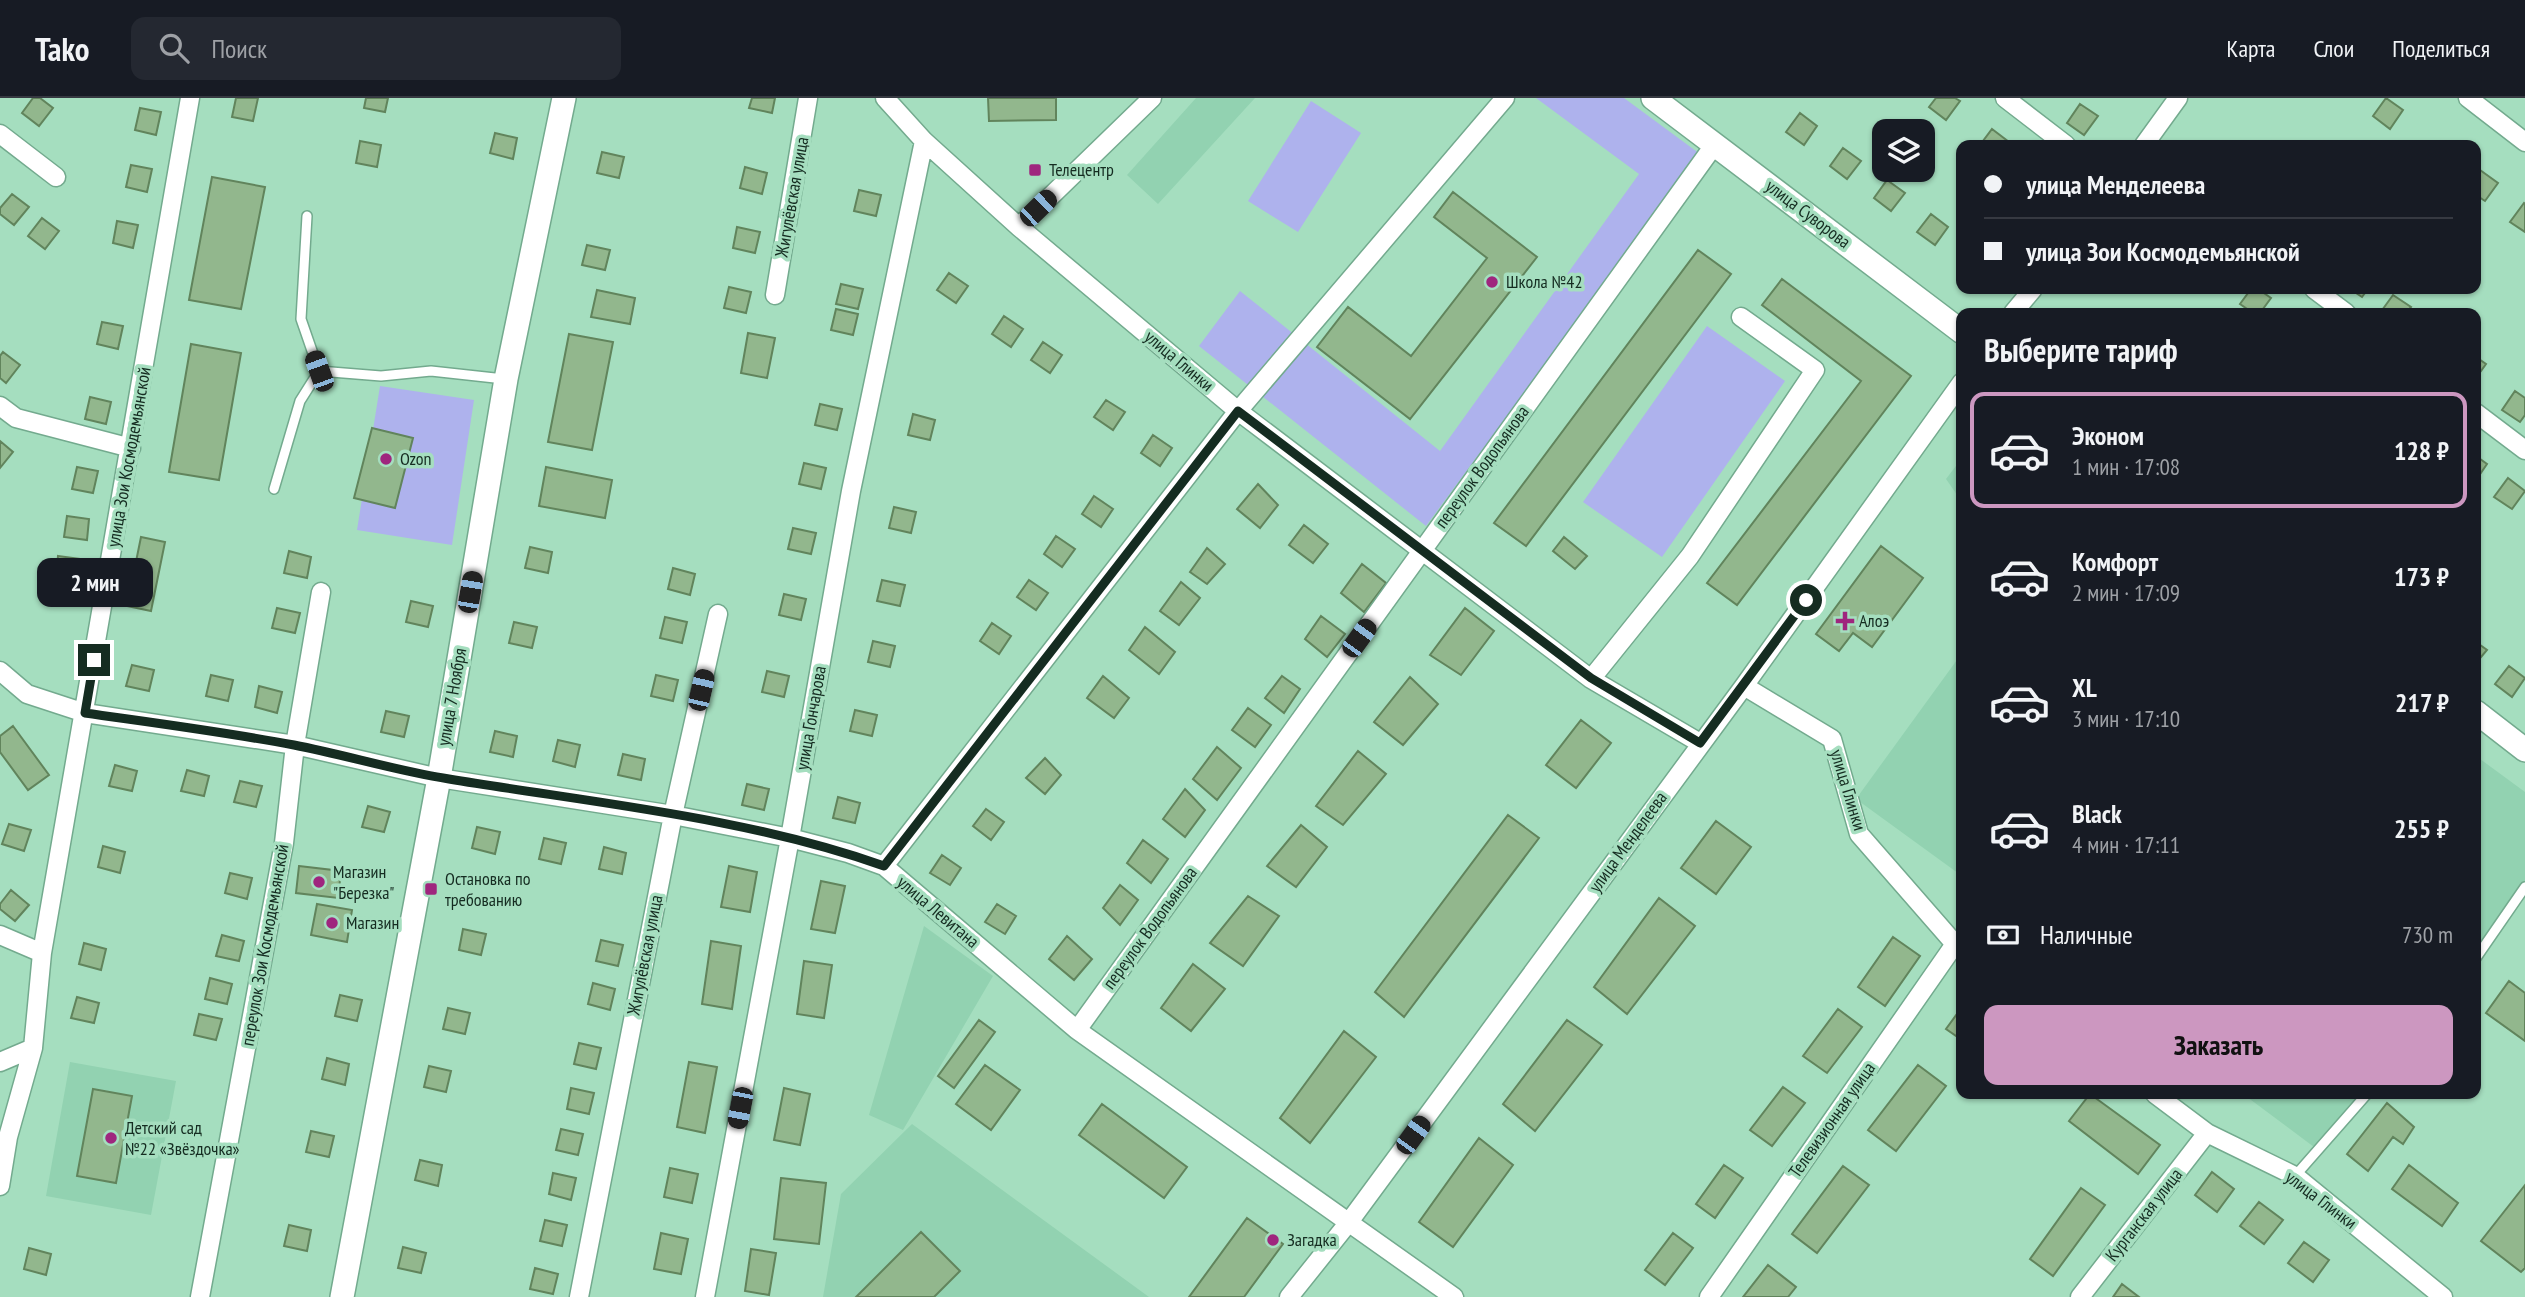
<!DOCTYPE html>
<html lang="ru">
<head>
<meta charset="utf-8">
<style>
	:root { --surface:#171b24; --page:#242831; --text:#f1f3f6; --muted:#9ea1a6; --line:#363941; --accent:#cc97c0 }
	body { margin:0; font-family:"PT Sans Narrow",sans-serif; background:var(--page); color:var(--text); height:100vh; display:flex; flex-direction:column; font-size:26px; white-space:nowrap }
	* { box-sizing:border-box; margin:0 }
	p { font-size:23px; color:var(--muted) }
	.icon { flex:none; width:38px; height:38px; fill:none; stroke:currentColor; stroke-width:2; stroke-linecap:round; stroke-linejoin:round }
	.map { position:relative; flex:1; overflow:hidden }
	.sheet { position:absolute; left:1956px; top:210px; width:525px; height:791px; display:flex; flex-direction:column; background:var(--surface); border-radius:14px; box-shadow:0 2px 5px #0004 }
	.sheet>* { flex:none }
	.guide { position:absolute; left:1956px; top:42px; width:525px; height:154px; border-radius:14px; box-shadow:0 2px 5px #0004; display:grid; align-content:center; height:154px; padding:0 28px; background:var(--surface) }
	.buttons { position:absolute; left:1872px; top:21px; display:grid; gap:14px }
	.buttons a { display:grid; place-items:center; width:63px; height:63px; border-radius:14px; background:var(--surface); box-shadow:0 2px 5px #0004; font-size:35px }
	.end { position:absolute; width:32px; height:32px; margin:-16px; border:9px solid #152c21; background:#fff; box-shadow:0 0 0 4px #fff }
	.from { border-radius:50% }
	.bubble { position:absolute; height:49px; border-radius:14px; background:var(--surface); box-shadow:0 2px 5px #0004; font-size:23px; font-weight:700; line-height:49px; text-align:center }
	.car { position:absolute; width:21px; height:42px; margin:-21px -10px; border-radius:9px; box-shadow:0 0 5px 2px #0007; background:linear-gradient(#222 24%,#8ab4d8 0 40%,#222 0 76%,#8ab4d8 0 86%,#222 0) }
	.guide b { display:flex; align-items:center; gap:24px; height:66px; font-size:26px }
	.guide b+b { border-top:2px solid var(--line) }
	.guide i { width:18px; height:18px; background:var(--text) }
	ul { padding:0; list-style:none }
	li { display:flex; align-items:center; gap:21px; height:116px; margin:0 14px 10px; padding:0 14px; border:4px solid transparent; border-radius:14px }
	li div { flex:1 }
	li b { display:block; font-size:26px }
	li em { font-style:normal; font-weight:700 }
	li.selected { border-color:var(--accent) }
	li>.icon { width:63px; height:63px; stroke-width:1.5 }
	h2 { padding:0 28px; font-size:32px; line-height:84px }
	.pay { display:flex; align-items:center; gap:18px; height:77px; padding:0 28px; font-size:26px }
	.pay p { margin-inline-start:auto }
	.button { display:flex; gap:14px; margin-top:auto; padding:14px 28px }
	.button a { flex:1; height:80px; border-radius:14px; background:var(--accent); color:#111; font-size:28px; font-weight:700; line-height:80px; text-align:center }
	header { display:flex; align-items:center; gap:42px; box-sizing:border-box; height:98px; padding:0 35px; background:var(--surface); border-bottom:2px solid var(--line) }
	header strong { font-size:33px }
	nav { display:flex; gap:38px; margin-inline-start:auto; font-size:24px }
	.search { width:490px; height:63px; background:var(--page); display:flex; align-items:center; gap:18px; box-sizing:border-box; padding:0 24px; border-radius:14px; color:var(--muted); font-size:26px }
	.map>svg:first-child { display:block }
</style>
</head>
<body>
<header>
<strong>Tako</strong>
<div class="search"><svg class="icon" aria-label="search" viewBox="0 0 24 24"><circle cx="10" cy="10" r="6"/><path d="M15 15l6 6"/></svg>Поиск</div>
<nav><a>Карта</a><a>Слои</a><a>Поделиться</a></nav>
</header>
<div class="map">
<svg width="2525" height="1199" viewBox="0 0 2525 1199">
	<rect width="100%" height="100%" fill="#a5debf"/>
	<path fill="#92d2b1" d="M1196,0H1255L1158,106L1127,77Z
		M1962,360V404L1946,381Z
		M1962,555V778L1856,701Z
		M2476,658L2525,694V786L2476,851Z
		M924,828L993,878L903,1032L869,1017Z
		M70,964L176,983L151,1117L46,1098Z
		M2243,996H2367L2322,1055Z
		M912,1026L1149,1199H823L841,1096Z"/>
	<path fill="#aeb2ed" d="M1536,0H1624L1700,56L1426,428L1199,248L1240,193L1440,353L1639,76Z
		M1311,3L1361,35L1298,134L1248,103Z
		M1707,228L1785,283L1662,459L1583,404Z
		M380,288L474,302L452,447L357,432Z"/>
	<path fill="#92b78d" stroke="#61845c" stroke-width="2" d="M33,0H40L53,10L39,28L22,15Z
		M236,0H258L253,23L232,19Z
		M366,0H388L385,14L364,10Z
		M752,0H775L772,15L749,10Z
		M988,0H1056V22L989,23Z
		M1936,0H1955L1960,3L1946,22L1929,9Z
		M2386,0L2403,12L2390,31L2373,18Z
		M2080,6L2098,18L2084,37L2067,25Z
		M140,10L161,14L156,37L135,32Z
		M1800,15L1817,28L1804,47L1786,34Z
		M1992,31L2009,44L2007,47H1980Z
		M495,35L517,40L513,61L490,55Z
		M360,43L381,47L377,69L356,65Z
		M1843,50L1861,63L1847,81L1830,68Z
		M602,54L624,59L619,80L597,75Z
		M131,67L152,71L147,94L126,89Z
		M745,69L767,75L762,96L740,90Z
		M2480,72L2498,85L2485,103L2476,97V78Z
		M212,79L265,89L241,211L189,202Z
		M1887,82L1905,95L1891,113L1874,100Z
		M859,92L881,97L876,118L854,113Z
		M1453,94L1537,159L1410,321L1317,249L1348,209L1411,258L1487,160L1434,119Z
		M12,96L29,109L14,127L0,116V110Z
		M2524,105L2525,106V134L2510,124Z
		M1931,116L1948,129L1935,147L1917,134Z
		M42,120L59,133L45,151L28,138Z
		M117,123L138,127L133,150L113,145Z
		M737,129L760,134L755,155L733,150Z
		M587,147L610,152L605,172L582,167Z
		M1698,152L1731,176L1526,448L1494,425Z
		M949,175L968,188L956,205L937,192Z
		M1782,181L1911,278L1737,507L1707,485L1861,283L1762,207Z
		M841,186L863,191L858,211L836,206Z
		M729,189L751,194L746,215L724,210Z
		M2251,191H2258L2271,200L2260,215H2253L2240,206Z
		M2350,191H2368L2362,199Z
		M597,192L635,200L630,226L591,219Z
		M2393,197L2411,209L2406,215H2380Z
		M836,211L858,216L853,237L831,232Z
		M1004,218L1023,231L1011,249L992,236Z
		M102,224L123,228L118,251L97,246Z
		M748,235L775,240L767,280L741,275Z
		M569,236L613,244L592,352L548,344Z
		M1043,244L1062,257L1050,275L1031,262Z
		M191,246L241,255L219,382L169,374Z
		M3,254L20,267L6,285L0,280V258Z
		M2476,259L2486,266L2476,280Z
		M2515,293L2525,300V317L2520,324L2502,312Z
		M90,299L111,304L106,326L85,321Z
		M1106,302L1125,314L1113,332L1094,319Z
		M820,306L842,311L837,332L815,327Z
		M913,316L935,322L930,342L908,337Z
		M372,330L413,340L395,410L354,400Z
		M1153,337L1172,350L1160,368L1141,355Z
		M0,343L13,354L0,370Z
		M2476,358L2487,366L2476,382Z
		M804,365L826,370L821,391L799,386Z
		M77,369L98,373L93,395L72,391Z
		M546,369L612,382L605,420L539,408Z
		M2508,380L2525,393L2512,411L2494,399Z
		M1258,386L1278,407L1260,430L1237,411Z
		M1094,398L1113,411L1101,429L1082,416Z
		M894,409L916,414L911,435L889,430Z
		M67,418L89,421L87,442L64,439Z
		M1304,427L1328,446L1313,465L1289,447Z
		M793,430L816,435L811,456L788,451Z
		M1056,438L1075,451L1062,469L1044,456Z
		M141,439L165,444L151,513L127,508Z
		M1564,439L1587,458L1575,471L1553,453Z
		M1881,448L1923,480L1872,549L1853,535L1839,553L1816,536Z
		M530,449L552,454L548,475L525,470Z
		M1207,450L1225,466L1207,486L1190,474Z
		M289,453L311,459L307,480L284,475Z
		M58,458L81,461L78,482L56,480Z
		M1362,466L1386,485L1364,514L1341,495Z
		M673,470L695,476L690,497L668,491Z
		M882,482L905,487L900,508L877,503Z
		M1029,482L1048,495L1036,512L1017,499Z
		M1181,484L1200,500L1179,527L1160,513Z
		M784,496L806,501L801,522L779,517Z
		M411,503L433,508L428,529L406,524Z
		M277,510L300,515L295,535L272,530Z
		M1465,510L1494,533L1461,577L1430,557Z
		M1321,518L1345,536L1327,559L1305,541Z
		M665,519L687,524L682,545L660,540Z
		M514,524L537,529L532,550L509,545Z
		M992,525L1011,538L999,556L980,543Z
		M1145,529L1175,554L1159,576L1129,552Z
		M873,543L895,548L890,569L868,564Z
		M2476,544L2487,552L2476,565Z
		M132,567L154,572L149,593L126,588Z
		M2509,568L2525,580L2512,599L2495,586Z
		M767,573L789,578L784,599L762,594Z
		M211,577L233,582L228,603L206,598Z
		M656,577L678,582L673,603L651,598Z
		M1103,578L1129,600L1114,620L1087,600Z
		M1282,578L1300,591L1284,615L1265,600Z
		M1410,579L1438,606L1403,647L1374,624Z
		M259,588L282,594L277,615L255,609Z
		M1248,610L1271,627L1255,649L1232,632Z
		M855,612L877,617L872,638L850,633Z
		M386,613L409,618L404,639L381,634Z
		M1581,622L1611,645L1576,690L1546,667Z
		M13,628L49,677L28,692L0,654V638Z
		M495,633L517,638L513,659L490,654Z
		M558,642L580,647L575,669L553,663Z
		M1217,649L1241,670L1217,702L1193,681Z
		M1358,653L1386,676L1343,727L1316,708Z
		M623,656L645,661L641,682L618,677Z
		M1045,660L1061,677L1045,696L1026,680Z
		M115,667L137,673L132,693L109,688Z
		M187,672L209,678L204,698L181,693Z
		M240,683L262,688L256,709L234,704Z
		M747,686L769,691L764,712L742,707Z
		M1185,691L1205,712L1185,739L1163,721Z
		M838,699L860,705L855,725L833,720Z
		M368,708L390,714L384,734L362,729Z
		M986,711L1004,724L991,742L973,728Z
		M1508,717L1539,740L1404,919L1375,894Z
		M1716,723L1751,749L1716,796L1681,770Z
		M9,726L31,732L24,753L2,746Z
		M1301,727L1327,749L1296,789L1267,768Z
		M477,729L500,734L495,756L472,750Z
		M544,740L566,745L561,766L539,761Z
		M1143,742L1168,761L1151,785L1127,765Z
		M103,748L125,754L120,775L98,769Z
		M604,749L626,755L622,776L599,771Z
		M942,757L961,770L950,787L930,775Z
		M299,768L341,773L338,800L296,795Z
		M729,768L757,774L750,814L721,809Z
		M230,775L252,780L247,801L225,795Z
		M821,783L845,788L835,835L811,831Z
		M1120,787L1138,802L1120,827L1103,810Z
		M11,792L29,807L15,823L0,811V806Z
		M1248,798L1279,818L1243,868L1210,845Z
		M1659,800L1695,828L1627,916L1594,889Z
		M317,806L352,812L347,844L311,837Z
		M997,806L1016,818L1005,836L985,824Z
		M463,831L486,836L481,857L459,852Z
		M222,837L244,843L239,863L216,858Z
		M1067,838L1092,861L1074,882L1049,861Z
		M1893,839L1920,858L1885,908L1858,889Z
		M601,842L623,847L618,868L596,863Z
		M711,843L741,848L732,911L702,906Z
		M84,845L106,851L101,872L79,866Z
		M804,863L832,867L824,920L797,916Z
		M1193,866L1225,891L1191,933L1161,910Z
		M210,880L232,886L227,906L205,901Z
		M2509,883L2525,895V943L2486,915Z
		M593,885L615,891L610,912L588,906Z
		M340,897L362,902L357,923L335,918Z
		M77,899L99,905L94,925L71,920Z
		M1962,909V942L1946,931Z
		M448,910L470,915L465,936L443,931Z
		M1838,911L1862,929L1827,975L1803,958Z
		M199,916L222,921L216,942L194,937Z
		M979,922L995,934L954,990L938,978Z
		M1567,922L1602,947L1535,1033L1503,1006Z
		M1344,933L1376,959L1310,1045L1280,1020Z
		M579,945L601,950L596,971L574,966Z
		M327,960L349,966L345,987L322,981Z
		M689,964L717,969L705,1035L677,1029Z
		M985,967L1020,992L991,1032L956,1006Z
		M1918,967L1946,988L1896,1053L1868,1032Z
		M429,968L451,973L446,994L424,989Z
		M1783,989L1805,1005L1772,1048L1750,1032Z
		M571,990L594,995L589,1016L567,1011Z
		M784,990L810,996L800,1047L774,1042Z
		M93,991L132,998L116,1085L77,1078Z
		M2090,996L2160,1047L2138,1076L2069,1023Z
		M2387,1005L2414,1029L2403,1046L2393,1039L2368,1073L2347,1056Z
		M1102,1006L1187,1069L1164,1100L1079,1037Z
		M561,1031L583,1036L578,1057L556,1052Z
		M311,1033L334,1038L329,1059L306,1054Z
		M1479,1040L1513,1067L1453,1149L1419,1124Z
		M420,1062L442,1067L438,1088L415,1082Z
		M1724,1067L1743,1080L1715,1120L1696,1106Z
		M2409,1067L2458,1105L2442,1128L2392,1091Z
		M1843,1068L1869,1087L1817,1155L1792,1136Z
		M670,1070L698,1076L692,1105L664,1099Z
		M2212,1074L2234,1091L2217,1114L2195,1097Z
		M553,1075L576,1080L571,1102L549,1096Z
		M781,1080L826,1085L819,1146L774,1141Z
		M2525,1087V1170L2521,1174L2481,1143Z
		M2081,1090L2105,1107L2053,1178L2030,1161Z
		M2259,1104L2283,1122L2264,1146L2240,1128Z
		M1247,1120L1283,1146L1244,1199H1189Z
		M545,1122L567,1127L562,1148L540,1143Z
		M289,1127L311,1132L307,1153L284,1148Z
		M921,1134L960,1173L934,1199H856Z
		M661,1135L688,1141L681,1176L654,1171Z
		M1673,1135L1693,1150L1665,1187L1645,1172Z
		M2304,1144L2329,1162L2313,1184L2288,1165Z
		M403,1149L426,1155L421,1175L398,1170Z
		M29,1150L51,1156L46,1177L24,1171Z
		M751,1151L776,1155L769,1197L745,1193Z
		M1768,1167L1796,1189L1788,1199H1743Z
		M535,1170L558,1176L553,1196L530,1191Z
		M2122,1186L2139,1199H2113Z"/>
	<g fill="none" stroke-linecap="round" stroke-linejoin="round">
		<defs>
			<path id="service" d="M307,118L301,221L319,273L381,278L431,273L504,281
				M274,391L300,303L319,273
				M2476,860L2525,789
				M2295,1078L2367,996"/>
			<path id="minor" d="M885,0L924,43L1019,129L1238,313L1591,581L1700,645
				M2005,0L2066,47
				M2468,0L2525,44
				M0,36L56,79
				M2144,47L2178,0
				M1019,129L1152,0
				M2314,191L2346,215
				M775,197L808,0
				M2013,215L2033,191
				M0,308L16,320L131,350
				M2476,315L2525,352
				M0,573L27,596L85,615L295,647L439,680L673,717L790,740L848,755L884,768L1077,932L1454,1199
				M1591,581L1690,458L1815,272L1741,219
				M1744,588L1832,641L1859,736L1955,846L1962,851
				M884,768L1238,313L1505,0
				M0,837L42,855
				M1077,932L1715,46
				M0,964L33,950
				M2155,996L2207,1035L2295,1078L2443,1199
				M0,1088L8,1039L33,950L42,855L190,0
				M200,1199L284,745L295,647L321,494
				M579,1199L673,717L718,516
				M705,1199L790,740L851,393L924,43
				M1289,1199L1349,1124L1744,588L1962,284
				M1709,1199L1955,846
				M2080,1199L2207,1035"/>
			<path id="tertiary" d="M1653,0L1962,234
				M2476,614L2525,652
				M342,1199L439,680L506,281L564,0"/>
		</defs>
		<use href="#service" stroke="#73aa8e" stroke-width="12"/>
		<use href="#minor" stroke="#73aa8e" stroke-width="21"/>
		<use href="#tertiary" stroke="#73aa8e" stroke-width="26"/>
		<use href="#service" stroke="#fff" stroke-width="9"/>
		<use href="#minor" stroke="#fff" stroke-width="18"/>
		<use href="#tertiary" stroke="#fff" stroke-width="23"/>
	</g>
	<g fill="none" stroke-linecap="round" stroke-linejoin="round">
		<path stroke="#152c21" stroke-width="9" d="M94,562L85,615C155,625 225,634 294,647C346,657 397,673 449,681C594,705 745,719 884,768L1238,313L1591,580L1700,645L1806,502"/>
	</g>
	<g fill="#9f267e" stroke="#a5debf" stroke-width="2.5">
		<rect x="1028" y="65" width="14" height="14" rx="3.5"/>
		<circle cx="1492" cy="184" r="7"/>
		<circle cx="386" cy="361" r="7"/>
		<path d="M1841.5 512.5h7v7h7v7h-7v7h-7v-7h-7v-7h7z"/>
		<circle cx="319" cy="784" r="7"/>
		<rect x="424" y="784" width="14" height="14" rx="3.5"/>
		<circle cx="332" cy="825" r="7"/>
		<circle cx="111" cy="1040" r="7"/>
		<circle cx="1273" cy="1142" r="7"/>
	</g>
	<g text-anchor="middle" stroke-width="7" stroke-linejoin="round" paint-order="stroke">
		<g font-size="18" fill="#152c21" stroke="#a5debf" text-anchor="start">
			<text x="1049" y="78">Телецентр</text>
			<text x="1506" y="190">Школа №42</text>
			<text x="400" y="367">Ozon</text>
			<text x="1859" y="529">Алоэ</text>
			<text x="333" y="780">Магазин<tspan x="333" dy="21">"Березка"</tspan></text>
			<text x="445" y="787">Остановка по<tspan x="445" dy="21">требованию</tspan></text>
			<text x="346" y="831">Магазин</text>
			<text x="125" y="1036">Детский сад<tspan x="125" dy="21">№22 «Звёздочка»</tspan></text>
			<text x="1287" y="1148">Загадка</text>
		</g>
		<g font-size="18" fill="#152c21" stroke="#a5debf">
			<text transform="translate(792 99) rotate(-80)" y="6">Жигулёвская улица</text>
			<text transform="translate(1808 116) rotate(37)" y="6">улица Суворова</text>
			<text transform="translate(1179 263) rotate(40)" y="6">улица Глинки</text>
			<text transform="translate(129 359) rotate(-80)" y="6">улица Зои Космодемьянской</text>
			<text transform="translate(1482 369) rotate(-54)" y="6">переулок Водопьянова</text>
			<text transform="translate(452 599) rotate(-80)" y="6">улица 7 Ноября</text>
			<text transform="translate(811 620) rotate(-80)" y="6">улица Гончарова</text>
			<text transform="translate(1848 692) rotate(73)" y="6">улица Глинки</text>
			<text transform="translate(1628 744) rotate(-54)" y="6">улица Менделеева</text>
			<text transform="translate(938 814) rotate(40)" y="6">улица Левитана</text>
			<text transform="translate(1150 830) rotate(-54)" y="6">переулок Водопьянова</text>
			<text transform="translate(265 847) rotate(-80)" y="6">переулок Зои Космодемьянской</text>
			<text transform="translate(645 857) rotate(-79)" y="6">Жигулёвская улица</text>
			<text transform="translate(1832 1022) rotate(-55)" y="6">Телевизионная улица</text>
			<text transform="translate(2321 1102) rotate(37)" y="6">улица Глинки</text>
			<text transform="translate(2144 1117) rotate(-52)" y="6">Курганская улица</text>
		</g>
	</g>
</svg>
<div class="buttons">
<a><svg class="icon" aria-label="layers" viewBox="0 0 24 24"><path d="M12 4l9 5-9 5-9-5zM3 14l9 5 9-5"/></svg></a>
</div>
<i class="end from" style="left:1806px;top:502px"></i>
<i class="end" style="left:94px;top:562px"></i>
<div class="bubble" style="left:37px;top:460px;width:116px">2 мин</div>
<i class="car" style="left:1038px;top:110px;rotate:46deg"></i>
<i class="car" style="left:319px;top:273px;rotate:340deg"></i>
<i class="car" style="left:470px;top:494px;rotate:10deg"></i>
<i class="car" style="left:1359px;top:540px;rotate:36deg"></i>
<i class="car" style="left:701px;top:592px;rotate:13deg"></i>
<i class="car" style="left:740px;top:1010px;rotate:191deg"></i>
<i class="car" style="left:1413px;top:1037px;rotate:36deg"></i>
<div class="guide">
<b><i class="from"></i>улица Менделеева</b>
<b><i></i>улица Зои Космодемьянской</b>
</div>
<section class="sheet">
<h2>Выберите тариф</h2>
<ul>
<li class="selected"><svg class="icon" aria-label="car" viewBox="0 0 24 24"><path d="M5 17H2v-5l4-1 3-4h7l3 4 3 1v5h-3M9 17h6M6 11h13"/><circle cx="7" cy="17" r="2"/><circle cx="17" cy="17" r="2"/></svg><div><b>Эконом</b><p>1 мин · 17:08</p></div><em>128 ₽</em></li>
<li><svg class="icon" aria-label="car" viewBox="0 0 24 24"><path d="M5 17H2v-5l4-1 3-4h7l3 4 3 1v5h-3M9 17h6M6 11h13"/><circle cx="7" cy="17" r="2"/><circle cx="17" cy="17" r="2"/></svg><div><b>Комфорт</b><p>2 мин · 17:09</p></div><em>173 ₽</em></li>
<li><svg class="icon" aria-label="car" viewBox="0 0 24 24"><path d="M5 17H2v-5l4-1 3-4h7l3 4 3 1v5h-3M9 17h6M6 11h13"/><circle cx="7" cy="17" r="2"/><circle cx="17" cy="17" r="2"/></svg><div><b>XL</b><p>3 мин · 17:10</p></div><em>217 ₽</em></li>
<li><svg class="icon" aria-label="car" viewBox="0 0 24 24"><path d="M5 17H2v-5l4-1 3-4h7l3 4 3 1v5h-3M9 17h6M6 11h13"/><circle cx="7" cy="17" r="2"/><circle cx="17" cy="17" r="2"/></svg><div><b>Black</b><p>4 мин · 17:11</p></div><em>255 ₽</em></li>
</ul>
<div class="pay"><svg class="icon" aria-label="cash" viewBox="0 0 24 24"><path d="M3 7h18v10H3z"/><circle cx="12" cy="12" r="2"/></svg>Наличные<p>730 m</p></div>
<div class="button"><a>Заказать</a></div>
</section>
</div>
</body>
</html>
